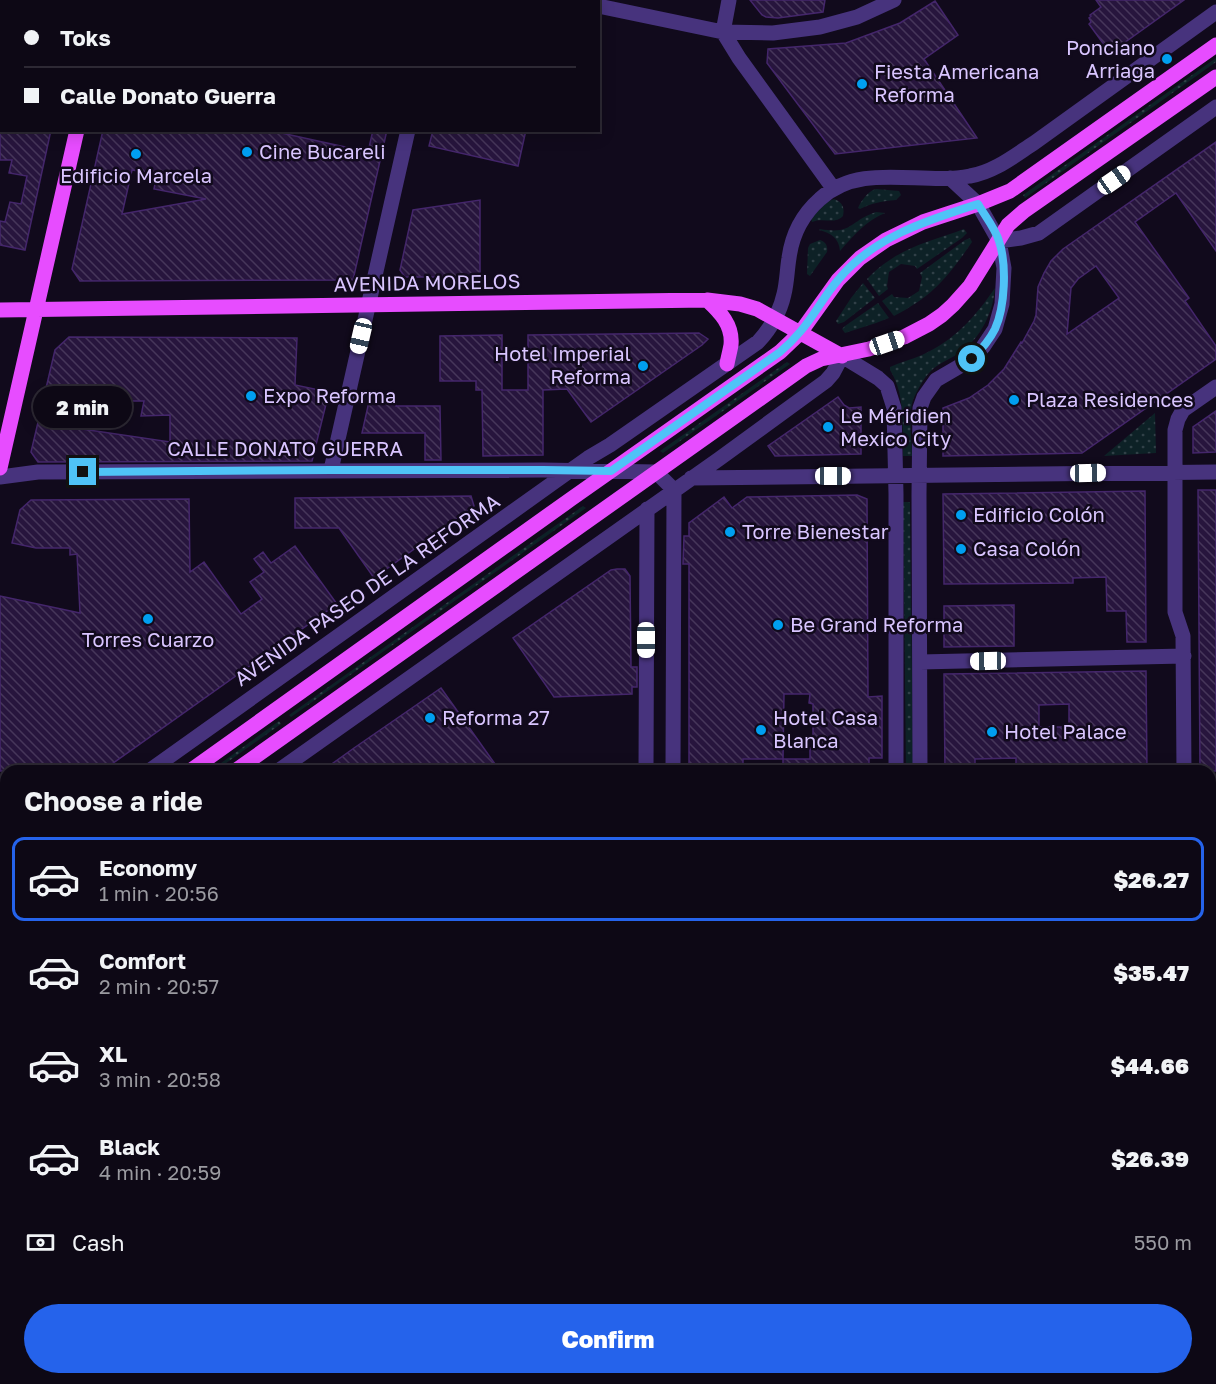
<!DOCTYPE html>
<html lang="en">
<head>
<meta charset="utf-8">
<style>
	:root { --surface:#0d0815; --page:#16111e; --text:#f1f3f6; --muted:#9a9aa0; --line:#2d2934; --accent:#2563eb }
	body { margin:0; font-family:"Golos Text",sans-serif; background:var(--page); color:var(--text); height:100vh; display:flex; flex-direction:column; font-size:22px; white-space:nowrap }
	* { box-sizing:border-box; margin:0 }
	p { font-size:20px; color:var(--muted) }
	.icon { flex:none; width:33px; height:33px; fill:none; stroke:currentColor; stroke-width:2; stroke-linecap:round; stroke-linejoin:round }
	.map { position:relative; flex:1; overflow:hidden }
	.side { position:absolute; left:0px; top:765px; width:1216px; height:620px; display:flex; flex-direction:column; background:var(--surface); border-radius:18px 18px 0 0; box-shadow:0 3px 15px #0003,0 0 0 2px var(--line) }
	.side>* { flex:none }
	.banner { position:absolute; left:0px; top:0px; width:600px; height:132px; box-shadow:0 3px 15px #0003,0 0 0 2px var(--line); display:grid; align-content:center; height:132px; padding:0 24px; background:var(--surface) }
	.end { position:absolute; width:27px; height:27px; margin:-14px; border:8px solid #4fc3f7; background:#111; box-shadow:0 0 0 3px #111 }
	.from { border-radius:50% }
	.bubble { position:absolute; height:42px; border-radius:21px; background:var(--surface); box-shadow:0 3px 15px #0003,0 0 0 2px var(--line); font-size:20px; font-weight:800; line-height:42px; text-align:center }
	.car { position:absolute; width:18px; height:36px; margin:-18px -9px; border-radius:8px; box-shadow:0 0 4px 2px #0007; background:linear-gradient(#fff 24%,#345 0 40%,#fff 0 76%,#345 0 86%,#fff 0) }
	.banner b { display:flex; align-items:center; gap:21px; height:57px; font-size:22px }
	.banner b+b { border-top:2px solid var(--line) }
	.banner i { width:15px; height:15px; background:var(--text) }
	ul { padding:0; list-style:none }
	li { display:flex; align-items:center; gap:18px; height:84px; margin:0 12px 9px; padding:0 12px; border:3px solid transparent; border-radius:12px }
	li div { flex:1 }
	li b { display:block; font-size:22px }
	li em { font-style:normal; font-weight:800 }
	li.active { border-color:var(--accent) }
	li>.icon { width:54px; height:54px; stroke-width:1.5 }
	h2 { padding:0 24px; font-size:27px; line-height:72px }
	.pay { display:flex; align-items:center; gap:15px; height:66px; padding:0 24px; font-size:22px }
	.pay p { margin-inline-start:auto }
	.action { display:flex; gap:12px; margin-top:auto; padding:12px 24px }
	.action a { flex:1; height:69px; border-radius:36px; background:var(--accent); color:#fff; font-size:24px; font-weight:800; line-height:69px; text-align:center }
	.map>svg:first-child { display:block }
</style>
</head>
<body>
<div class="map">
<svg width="1216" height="1384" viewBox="0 0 1216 1384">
	<defs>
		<pattern id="green-dots" width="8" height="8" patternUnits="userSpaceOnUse" patternTransform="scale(1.5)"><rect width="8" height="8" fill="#0d2126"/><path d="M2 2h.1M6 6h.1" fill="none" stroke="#304047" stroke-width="1.8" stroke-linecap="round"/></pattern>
		<pattern id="building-back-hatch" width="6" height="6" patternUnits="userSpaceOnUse" patternTransform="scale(1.5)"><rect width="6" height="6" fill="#27153d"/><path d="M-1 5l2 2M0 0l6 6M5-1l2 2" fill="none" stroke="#46365a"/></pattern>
	</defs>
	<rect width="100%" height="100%" fill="#110a1c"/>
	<path fill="url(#green-dots)" d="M1216,58V62L1025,198L1023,195Z
		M876,189L899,191L901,195L896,200C882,201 872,203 860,209L858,208C861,201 868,191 876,189Z
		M834,199C842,202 845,207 843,216C835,225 823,217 812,222L811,219C818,212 824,202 834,199Z
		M876,212L885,213C866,221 854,235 840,251C839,238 831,233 819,230L820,229C853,235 849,221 876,212Z
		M964,229L967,233L962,238L917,269L915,266L901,264L889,272L887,286L888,289L879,296L867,279C897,248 926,243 964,229Z
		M970,238L972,242C948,277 933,296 894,316L882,301L892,294L894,297L908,298L919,291L922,277L920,273L965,240Z
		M820,240C826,242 828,246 827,252L810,276L807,274L808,248L810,244Z
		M863,283L875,298L844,322L838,324L836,321L851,298Z
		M995,288C993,312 982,336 961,352C951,359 938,363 930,372C923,379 917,391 913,400C908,415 912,439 912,456H903C902,427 906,396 890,370V367C900,362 911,360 922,355C955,340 975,317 995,288Z
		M878,303L889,318L876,323L845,333L842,329L845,326Z
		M787,362L790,364L663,453L660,451Z
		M1155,413L1156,453L1104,456Z
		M903,502H910L913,771H906Z
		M583,506L586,508L291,717L289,715Z
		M279,721L281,724L215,771H210Z"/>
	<path fill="url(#building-back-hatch)" stroke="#44266b" stroke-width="1.5" fill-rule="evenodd" d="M750,0H825L823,12L778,18L766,17L762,15Z
		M1096,0H1184L1110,53L1089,24L1091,22L1089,18L1091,16L1090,15L1101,7Z
		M935,1L958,35L924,59L977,138L835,154L767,63L768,49L846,43L900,23Z
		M0,130H51L25,250L0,245V221L5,222L10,202L21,204L27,176L9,173L12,160H0Z
		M103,130H268L368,152L373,130H387L353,280L80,281L72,269ZM132,170L157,174L154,189L206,199L122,214Z
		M433,130H526L518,166L429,146Z
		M1216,142V251L1176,193L1135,222L1189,298L1185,301L1216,346V359L1082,453L943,456V408L969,398L988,385L1004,369L1021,342L1022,343L1034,321L1036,315L1038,287L1044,273L1051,261L1063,249ZM1096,266L1119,298L1067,334L1071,288L1078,279Z
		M480,200V277H405L400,270L413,210Z
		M699,333L708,339L702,345L591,422L567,389L543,390V455L483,456L482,390H476V381H440V336L502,335V390H528V335Z
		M69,337L297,338L295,385L329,392L312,461L38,462L31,452L55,350ZM91,398L104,401H144L141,416L170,415V442L62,426L63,417H72L76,402L90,405Z
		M370,397H396V406H440L441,460H425V433H362Z
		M838,397L844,405L849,408L861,407V454L775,456L768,446Z
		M1216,411V452L1193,453V427Z
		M1198,490H1216V771H1200Z
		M1145,491L1146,642H1127L1126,611H1107L1106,577L1073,578V583L944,584L943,494Z
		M857,495L867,499L868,697L882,696V758H869V771H783V759H743V771H689V564H683L684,536H689V523L724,497L732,508L747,497ZM784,694H810L809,703L813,704V749L810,748V759H783Z
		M471,496L474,506L374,578L339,528H295V498Z
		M189,499L190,572L204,562L241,614L262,599L250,582L264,572L254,559L263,552L271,563L295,546L337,604L102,771H0V596L80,613L77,554L70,555V548H36L12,543L20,510L31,500Z
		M617,569H625L630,576L631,667H637V687H632V694L554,697L513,638L611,570Z
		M1014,605V646L944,647V606Z
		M1146,671L1147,771H1016V758L975,759V771H945L944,674ZM1069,704V727H1039V705Z
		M441,688L500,771H322L354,748Z"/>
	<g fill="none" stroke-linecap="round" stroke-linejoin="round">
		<path stroke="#47337d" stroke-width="15" d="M567,0L574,2
			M729,0L723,32L739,58L833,188
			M437,2V0
			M598,6L723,32L773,33L820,27L857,17L894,0
			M0,79H2
			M999,241L1021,238L1039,233L1216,107
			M331,470L408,130
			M0,477L38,472L543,470L656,472L674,490L673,771
			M691,478L1216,472
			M920,662L1184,656
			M149,771L557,480L588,458L610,445L758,342C771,328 780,312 784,294C787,282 787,270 789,258C792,235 803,214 820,199C861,161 921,186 970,176C994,172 1014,156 1034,143L1216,12
			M278,771L719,459L826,381L833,373L842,356L878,378L887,386L894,408L896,494V771
			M646,771L647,509
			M920,771L919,494L920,408L924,397L936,380L972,359L983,347L995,329L1002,304L1004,268L999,241L978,204L950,178
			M1184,771L1183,636L1175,612V430L1178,419L1183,410L1216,387
			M0,877L6,873
			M0,975L6,970
			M1210,1026H1216
			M0,1209L6,1210
			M1210,1357L1216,1358
			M301,1378V1384
			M400,1378L453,1384
			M154,1384L205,1378
			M499,1384V1378
			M603,1384L604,1378
			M842,1384L843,1378
			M875,1384L876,1378
			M1173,1384L1174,1378"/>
		<path stroke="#e74cff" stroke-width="15" d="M106,2V0
			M707,300C720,312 733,325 731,345C730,351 728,358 727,364
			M0,310L707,300L740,304L757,309L842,356
			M0,468L77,130
			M190,771L571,499L780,352L800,333L838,280L860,258L886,240L923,222L978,204L1010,191L1216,45
			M235,771L806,366L821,359L869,349L904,337L929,324L942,315L953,305L970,286L1008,225L1024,211L1216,77
			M0,907L6,902
			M0,944L6,939
			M1210,981V1015
			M0,1028L6,1026"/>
	</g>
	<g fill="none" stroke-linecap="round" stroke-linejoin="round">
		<path stroke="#4fc3f7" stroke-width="8" d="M83,472L331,470H543L611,471L780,352C787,346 794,339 800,332C814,316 824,296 838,280C873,237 928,220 978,204C985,216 995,228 999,241C1007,265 1005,307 995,329C989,341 981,350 972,359"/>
	</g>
	<g fill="#009ff0" stroke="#110a1c" stroke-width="2">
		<circle cx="1167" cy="59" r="6"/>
		<circle cx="862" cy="84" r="6"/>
		<circle cx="247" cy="152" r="6"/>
		<circle cx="136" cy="154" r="6"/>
		<circle cx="643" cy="366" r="6"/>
		<circle cx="251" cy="396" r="6"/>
		<circle cx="1014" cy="400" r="6"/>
		<circle cx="828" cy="427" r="6"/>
		<circle cx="961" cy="515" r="6"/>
		<circle cx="730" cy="532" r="6"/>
		<circle cx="961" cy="549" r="6"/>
		<circle cx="148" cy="619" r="6"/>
		<circle cx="778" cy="625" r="6"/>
		<circle cx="430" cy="718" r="6"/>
		<circle cx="761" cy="730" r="6"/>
		<circle cx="992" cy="732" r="6"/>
	</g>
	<g text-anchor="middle" stroke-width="5" stroke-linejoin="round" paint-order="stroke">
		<g font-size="20" fill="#d9c5ff" stroke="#110a1c" text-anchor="start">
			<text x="1155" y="55" text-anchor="end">Ponciano<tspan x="1155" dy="23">Arriaga</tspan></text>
			<text x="874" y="79">Fiesta Americana<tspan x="874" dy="23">Reforma</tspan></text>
			<text x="259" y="159">Cine Bucareli</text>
			<text x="136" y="183" text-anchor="middle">Edificio Marcela</text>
			<text x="631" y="361" text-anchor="end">Hotel Imperial<tspan x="631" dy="23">Reforma</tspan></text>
			<text x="263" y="403">Expo Reforma</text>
			<text x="1026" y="407">Plaza Residences</text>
			<text x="840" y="423">Le Méridien<tspan x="840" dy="23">Mexico City</tspan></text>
			<text x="973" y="522">Edificio Colón</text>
			<text x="742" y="539">Torre Bienestar</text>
			<text x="973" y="556">Casa Colón</text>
			<text x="790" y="632">Be Grand Reforma</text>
			<text x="148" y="647" text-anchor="middle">Torres Cuarzo</text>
			<text x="442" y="725">Reforma 27</text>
			<text x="773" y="725">Hotel Casa<tspan x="773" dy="23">Blanca</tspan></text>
			<text x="1004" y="739">Hotel Palace</text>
		</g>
		<g font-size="20" fill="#d9c5ff" stroke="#110a1c">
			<text transform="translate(427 283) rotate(-1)" y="7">AVENIDA MORELOS</text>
			<text x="285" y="456">CALLE DONATO GUERRA</text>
			<text transform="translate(367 590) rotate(-35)" y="7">AVENIDA PASEO DE LA REFORMA</text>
		</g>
	</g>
</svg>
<i class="end from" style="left:972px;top:359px"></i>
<i class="end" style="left:83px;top:472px"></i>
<div class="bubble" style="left:33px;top:386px;width:99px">2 min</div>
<i class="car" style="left:1114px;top:180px;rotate:55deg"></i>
<i class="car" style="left:361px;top:336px;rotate:193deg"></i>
<i class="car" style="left:887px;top:343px;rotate:71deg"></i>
<i class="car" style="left:1088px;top:473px;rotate:89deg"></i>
<i class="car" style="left:833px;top:476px;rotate:90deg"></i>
<i class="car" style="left:646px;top:640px;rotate:180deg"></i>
<i class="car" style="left:988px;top:661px;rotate:269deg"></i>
<div class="banner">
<b><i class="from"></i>Toks</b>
<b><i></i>Calle Donato Guerra</b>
</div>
<section class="side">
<h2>Choose a ride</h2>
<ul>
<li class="active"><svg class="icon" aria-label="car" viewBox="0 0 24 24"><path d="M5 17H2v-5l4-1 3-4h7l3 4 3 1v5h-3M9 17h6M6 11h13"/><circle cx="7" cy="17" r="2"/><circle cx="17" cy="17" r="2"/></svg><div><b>Economy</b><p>1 min · 20:56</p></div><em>$26.27</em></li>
<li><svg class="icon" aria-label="car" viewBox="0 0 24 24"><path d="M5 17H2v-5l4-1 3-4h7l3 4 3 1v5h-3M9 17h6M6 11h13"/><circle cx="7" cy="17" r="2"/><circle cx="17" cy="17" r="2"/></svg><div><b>Comfort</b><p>2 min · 20:57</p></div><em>$35.47</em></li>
<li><svg class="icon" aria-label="car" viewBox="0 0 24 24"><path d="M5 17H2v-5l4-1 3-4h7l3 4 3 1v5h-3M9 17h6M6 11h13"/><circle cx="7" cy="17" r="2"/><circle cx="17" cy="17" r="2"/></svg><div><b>XL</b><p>3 min · 20:58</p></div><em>$44.66</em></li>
<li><svg class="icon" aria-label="car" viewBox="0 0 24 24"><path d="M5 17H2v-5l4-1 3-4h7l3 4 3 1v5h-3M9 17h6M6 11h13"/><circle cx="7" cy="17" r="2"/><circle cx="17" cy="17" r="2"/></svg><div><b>Black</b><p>4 min · 20:59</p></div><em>$26.39</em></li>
</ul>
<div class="pay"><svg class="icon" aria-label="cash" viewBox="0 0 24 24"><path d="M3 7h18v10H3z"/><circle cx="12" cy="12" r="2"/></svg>Cash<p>550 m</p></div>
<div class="action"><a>Confirm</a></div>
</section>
</div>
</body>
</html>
